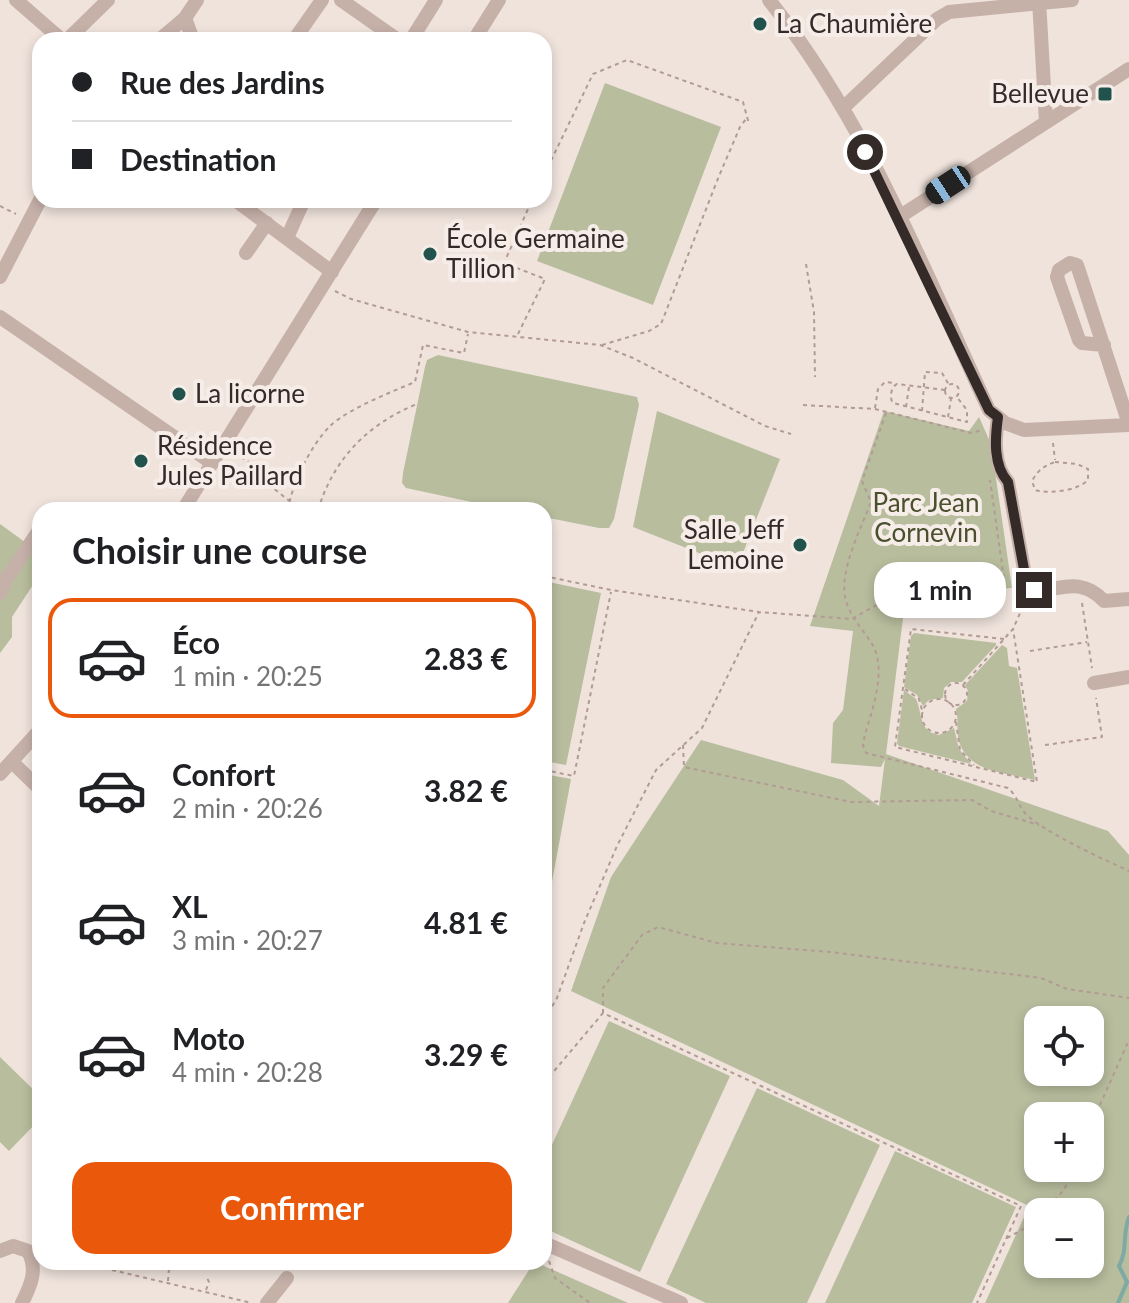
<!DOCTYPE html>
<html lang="fr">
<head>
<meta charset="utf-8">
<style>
	:root { --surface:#fff; --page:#f6f6f6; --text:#202124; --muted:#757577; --line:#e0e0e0; --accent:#ea580c }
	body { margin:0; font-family:Lato,sans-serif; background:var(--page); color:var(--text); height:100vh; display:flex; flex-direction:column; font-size:30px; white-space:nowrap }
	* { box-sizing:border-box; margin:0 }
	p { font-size:26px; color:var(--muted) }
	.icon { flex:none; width:44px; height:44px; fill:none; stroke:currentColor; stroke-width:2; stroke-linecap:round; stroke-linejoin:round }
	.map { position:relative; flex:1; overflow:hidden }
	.details { position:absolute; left:32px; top:502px; width:520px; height:768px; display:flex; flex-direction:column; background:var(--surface); border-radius:24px; box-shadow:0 4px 12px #0003 }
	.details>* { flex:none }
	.banner { position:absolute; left:32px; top:32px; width:520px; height:176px; border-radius:24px; box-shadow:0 4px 12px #0003; display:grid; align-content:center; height:176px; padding:0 40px; background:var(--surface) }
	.controls { position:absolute; left:1024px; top:1006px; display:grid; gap:16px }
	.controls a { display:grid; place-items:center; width:80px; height:80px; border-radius:16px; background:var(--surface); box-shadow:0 4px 12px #0003; font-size:40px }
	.end { position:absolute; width:36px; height:36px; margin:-18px; border:10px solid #342a28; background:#fff; box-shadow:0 0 0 4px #fff }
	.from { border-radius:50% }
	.bubble { position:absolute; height:56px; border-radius:24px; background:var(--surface); box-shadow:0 4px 12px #0003; font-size:26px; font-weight:700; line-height:56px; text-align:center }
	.car { position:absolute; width:24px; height:48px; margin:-24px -12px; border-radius:10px; box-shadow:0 0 6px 2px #0007; background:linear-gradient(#222 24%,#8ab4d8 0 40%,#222 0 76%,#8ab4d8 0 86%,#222 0) }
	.banner b { display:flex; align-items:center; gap:28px; height:76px; font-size:30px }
	.banner b+b { border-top:2px solid var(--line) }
	.banner i { width:20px; height:20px; background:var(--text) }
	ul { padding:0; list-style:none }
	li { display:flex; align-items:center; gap:24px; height:120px; margin:0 16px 12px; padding:0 24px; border:4px solid transparent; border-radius:24px }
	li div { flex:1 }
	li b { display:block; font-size:30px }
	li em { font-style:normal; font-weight:700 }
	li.selected { border-color:var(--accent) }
	li>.icon { width:72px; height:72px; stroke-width:1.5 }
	h2 { padding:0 40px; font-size:36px; line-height:96px }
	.cta { display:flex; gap:16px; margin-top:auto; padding:16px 40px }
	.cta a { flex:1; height:92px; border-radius:24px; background:var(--accent); color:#fff; font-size:32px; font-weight:700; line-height:92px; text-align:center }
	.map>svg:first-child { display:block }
</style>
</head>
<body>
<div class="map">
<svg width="1129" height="1303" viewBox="0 0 1129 1303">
	<rect width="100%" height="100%" fill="#efe3dc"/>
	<path fill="#b8bd9e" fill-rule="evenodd" d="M605,83L721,127L653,305L537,261Z
		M438,355L637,397L639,405L614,519L609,528H599L544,517V510H509L406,488L402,483L403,473L425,367L427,360Z
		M657,411L780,459L737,568L633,527Z
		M884,411L969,431L979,417L991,444L1012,588L906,594L886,754L1108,831L1129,855V1303H985L1029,1206L571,991L611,877L701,740L843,780L879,806L885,759L881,767L831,763L833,723L843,710L853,631L810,626ZM1038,1020H1090V1072H1038ZM1038,1116H1090V1168H1038ZM1038,1212H1090V1264H1038Z
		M0,524L40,553V574L12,617V637L0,653Z
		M544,581L601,593L566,765L544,761Z
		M914,633L996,643V645L962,682H951L944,688L943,698L929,700L923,706L917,695L904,687L911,636Z
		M1002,645L1007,648L1009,666L1017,668L1035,780C1008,773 968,773 959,741C956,731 959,720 956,709L967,701L968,691L965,685Z
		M904,690L916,699C923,714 918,731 939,735L954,728L959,749L971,764L899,746L897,743Z
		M544,774L571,779L544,925Z
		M609,1021L730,1076L640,1272L544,1228V1162Z
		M0,1057L40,1096V1119L9,1151L0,1142Z
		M757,1088L880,1145L807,1303H706L666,1284Z
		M895,1151L1016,1207L972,1303H825Z
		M534,1262H535L628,1303H508Z"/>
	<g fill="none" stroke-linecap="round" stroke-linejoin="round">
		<path stroke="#7eaaa3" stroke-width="4" d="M1118,1303L1127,1282L1119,1266C1128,1250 1122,1234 1129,1217"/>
		<path stroke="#b29b94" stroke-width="2" stroke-dasharray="4 4" stroke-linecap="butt" d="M544,175L593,74L627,60L743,102L749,124
			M0,206L16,214
			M806,264L814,312L815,377
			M335,291L351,299L468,332L600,345L633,358L765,426L791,434
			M518,334L545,279L504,263L532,200
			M602,345L649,331L661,324L719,176L740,127L746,119
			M945 391a7 7 0 1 1 14 0a7 7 0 1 1-14 0Z
			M945,390L897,384C891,387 889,398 893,403L967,422V410L956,396
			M803,405L875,409L971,433L982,430
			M906,407L909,387
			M875,408L878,389L885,382L894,383
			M922,411L925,372L942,373L949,385
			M886,413L862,481L871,502C861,528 840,569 845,597C849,616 862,628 872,644C887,669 873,708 865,734L863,745L866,753L1008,788C1018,797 1018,805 1025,813C1041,831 1105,860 1129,871
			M948,417L951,399
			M1053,443L1055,460
			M234,453L262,470L273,488L301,510
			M1055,462L1077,464L1088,469V480C1077,491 1050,494 1035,490L1032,481C1038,470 1044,466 1055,462Z
			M288,510C292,483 311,445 330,426C348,409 391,392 415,382L423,345L464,353L468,334
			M318,510C334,458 368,424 417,404
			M544,576L611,590L759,612L852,619L901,591L1005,586L990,480
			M1082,603L1092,668
			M1004,639L911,629L895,747L1037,782L1013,629
			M1030,651L1087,642
			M945 694a11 11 0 1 1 22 0a11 11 0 1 1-22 0Z
			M963,685L1013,629L1025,602
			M905,689L919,699L922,710
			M922 716a17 17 0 1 1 34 0a17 17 0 1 1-34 0Z
			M956,722L960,750L974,765
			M683,745L684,767L851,802L972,800L991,811L1039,825
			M1045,745L1102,737L1096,698
			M544,770L574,776L611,592
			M544,1000L546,996
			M603,1013V988L642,935L658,927L717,943L830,952L1041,978L1067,989L1129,998
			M544,1020L557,998L584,923L617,846L656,770L702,728L759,612
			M544,1083L603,1013L1021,1206L977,1303
			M1090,1127L1129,1040
			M1043,1212L1064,1190L1074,1168
			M1007,1238L1029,1226L1038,1217
			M549,1261L555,1278L590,1303
			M112,1270L252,1303
			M168,1281L169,1268
			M206,1290L209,1282L207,1278"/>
		<path stroke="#c6b1a9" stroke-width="14" d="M16,0L62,40
			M341,0L398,40
			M769,0C866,121 924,270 989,410L1005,423L1024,430L1129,425
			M1039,0L1046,122
			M185,18L193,40
			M67,40L108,0
			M159,40L185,18L197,0
			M294,40L322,0
			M411,40L436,0
			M474,40L499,0
			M843,108L937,19L949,12L1072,0
			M235,200L332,272
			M899,217L1129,69
			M287,238L304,200
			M246,253L267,223
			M0,277L40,200
			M0,317L212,463
			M1104,345L1082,343L1079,340L1057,277L1059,270L1070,263L1077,265L1129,424
			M998,417C995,439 993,465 1008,482L1027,586C1046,601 1075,569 1104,601L1129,599
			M183,510L376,200
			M0,593L7,578L40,529
			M1094,683L1129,677
			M12,762L40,789
			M0,774L40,730
			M544,1243L681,1303
			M0,1251L13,1246L28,1251C38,1270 31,1285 22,1303
			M267,1303L287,1278"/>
	</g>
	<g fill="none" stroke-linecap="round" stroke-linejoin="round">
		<path stroke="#342a28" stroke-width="10" d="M865,152L989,410L998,417C995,439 993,465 1008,482L1027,586L1034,590"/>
	</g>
	<g fill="#22524c" stroke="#f7ede8" stroke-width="3">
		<circle cx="760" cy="24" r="8"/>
		<rect x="1097" y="86" width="16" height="16" rx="4"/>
		<circle cx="430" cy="254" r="8"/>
		<circle cx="179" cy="394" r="8"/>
		<circle cx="141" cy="461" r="8"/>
		<circle cx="800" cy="545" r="8"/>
	</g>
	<g text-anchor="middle" stroke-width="8" stroke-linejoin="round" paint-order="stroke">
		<g font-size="26" fill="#342a28" stroke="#f7ede8" text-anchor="start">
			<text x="776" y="33">La Chaumière</text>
			<text x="1089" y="103" text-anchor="end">Bellevue</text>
			<text x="446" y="248">École Germaine<tspan x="446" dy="30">Tillion</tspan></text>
			<text x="195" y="403">La licorne</text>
			<text x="157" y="455">Résidence<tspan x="157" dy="30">Jules Paillard</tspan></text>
			<text x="784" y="539" text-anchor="end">Salle Jeff<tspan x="784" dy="30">Lemoine</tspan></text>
		</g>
		<g font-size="26" fill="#4a502e" stroke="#f7ede8">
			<text x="926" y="512">Parc Jean<tspan x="926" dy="30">Cornevin</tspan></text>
		</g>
	</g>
</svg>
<div class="controls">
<a><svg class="icon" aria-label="locate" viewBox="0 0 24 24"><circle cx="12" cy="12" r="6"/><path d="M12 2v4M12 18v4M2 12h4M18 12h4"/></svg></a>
<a>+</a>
<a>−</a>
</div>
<i class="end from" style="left:865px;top:152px"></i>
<i class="end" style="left:1034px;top:590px"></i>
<div class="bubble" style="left:874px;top:562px;width:132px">1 min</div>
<i class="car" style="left:948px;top:185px;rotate:237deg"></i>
<div class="banner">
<b><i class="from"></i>Rue des Jardins</b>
<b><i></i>Destination</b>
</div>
<section class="details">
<h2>Choisir une course</h2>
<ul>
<li class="selected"><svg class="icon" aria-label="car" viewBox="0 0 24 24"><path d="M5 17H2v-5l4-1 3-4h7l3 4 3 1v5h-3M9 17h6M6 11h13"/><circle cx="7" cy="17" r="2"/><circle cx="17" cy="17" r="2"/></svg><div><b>Éco</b><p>1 min · 20:25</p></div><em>2.83 €</em></li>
<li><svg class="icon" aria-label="car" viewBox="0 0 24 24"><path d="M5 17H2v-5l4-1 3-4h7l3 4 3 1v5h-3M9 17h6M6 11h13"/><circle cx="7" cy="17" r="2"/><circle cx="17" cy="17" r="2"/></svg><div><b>Confort</b><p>2 min · 20:26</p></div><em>3.82 €</em></li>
<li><svg class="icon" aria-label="car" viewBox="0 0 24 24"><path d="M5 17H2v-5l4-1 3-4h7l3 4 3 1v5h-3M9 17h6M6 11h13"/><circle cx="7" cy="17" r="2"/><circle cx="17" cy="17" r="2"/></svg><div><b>XL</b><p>3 min · 20:27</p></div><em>4.81 €</em></li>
<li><svg class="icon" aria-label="car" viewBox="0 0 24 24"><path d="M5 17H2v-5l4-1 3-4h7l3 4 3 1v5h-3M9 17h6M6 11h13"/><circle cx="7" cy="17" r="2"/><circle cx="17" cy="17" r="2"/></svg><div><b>Moto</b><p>4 min · 20:28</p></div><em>3.29 €</em></li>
</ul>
<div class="cta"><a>Confirmer</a></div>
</section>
</div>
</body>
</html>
